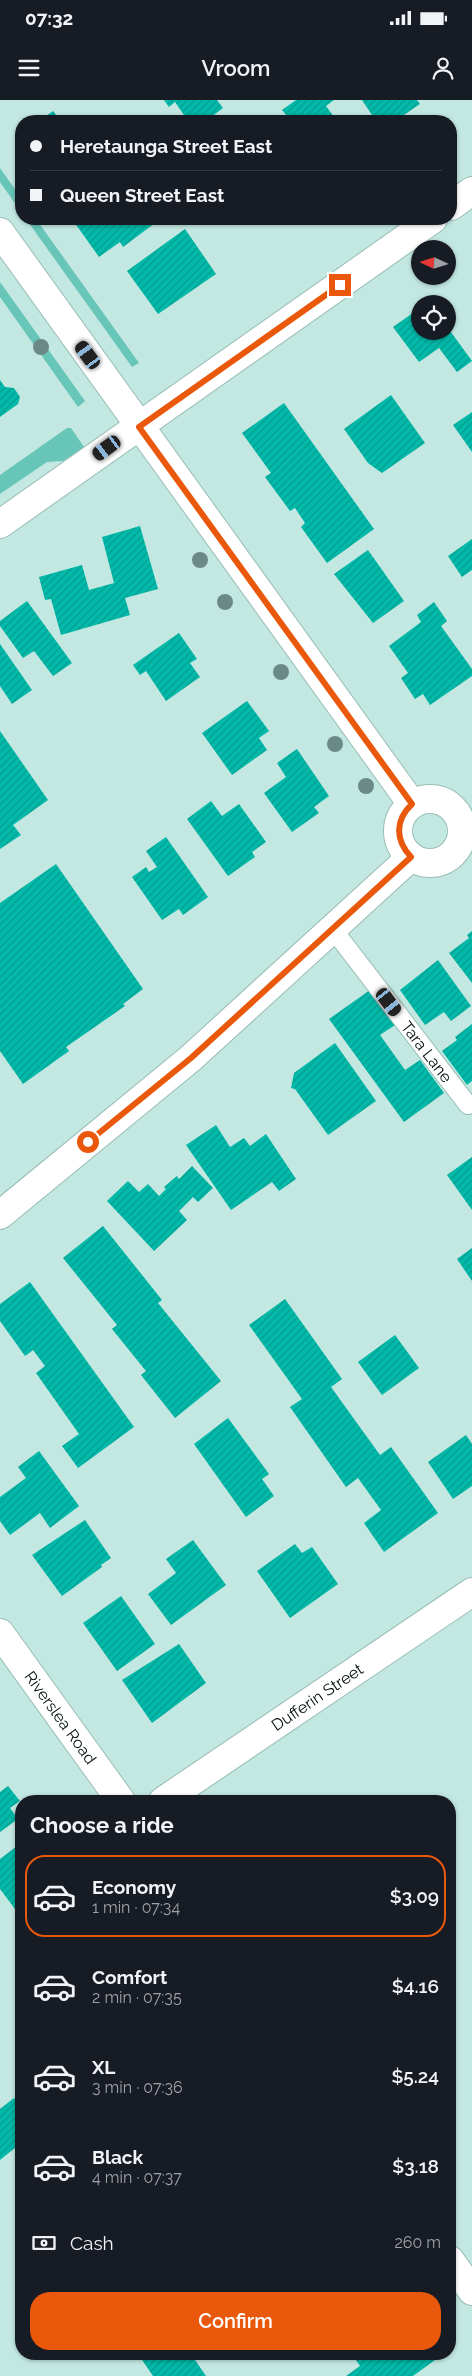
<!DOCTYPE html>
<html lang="en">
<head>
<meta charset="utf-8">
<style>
	:root { --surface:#171b24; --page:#20242c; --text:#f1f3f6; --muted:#9ea1a6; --line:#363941; --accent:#ea580c }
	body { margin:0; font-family:Raleway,sans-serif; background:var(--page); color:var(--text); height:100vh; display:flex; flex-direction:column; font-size:19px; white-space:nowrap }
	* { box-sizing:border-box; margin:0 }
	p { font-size:16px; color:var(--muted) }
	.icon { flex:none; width:28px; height:28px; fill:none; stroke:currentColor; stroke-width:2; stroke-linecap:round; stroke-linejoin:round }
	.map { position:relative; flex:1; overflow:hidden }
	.drawer { position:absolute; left:15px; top:1695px; width:441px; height:565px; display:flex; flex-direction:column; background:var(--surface); border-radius:20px; box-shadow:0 1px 4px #0004 }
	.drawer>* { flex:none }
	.guide { position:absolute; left:15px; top:15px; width:442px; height:110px; border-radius:20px; box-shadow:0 1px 4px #0004; display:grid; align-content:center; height:110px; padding:0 15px; background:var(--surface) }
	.needle { width:32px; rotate:274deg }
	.tools { position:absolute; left:411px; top:140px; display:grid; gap:10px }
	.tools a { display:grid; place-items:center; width:45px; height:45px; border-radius:50%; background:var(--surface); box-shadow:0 1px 4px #0004; font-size:25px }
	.end { position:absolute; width:22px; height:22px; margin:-11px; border:6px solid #ea580c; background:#fff; box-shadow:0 0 0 2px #fff }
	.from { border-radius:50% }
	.car { position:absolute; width:15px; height:30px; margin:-15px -8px; border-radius:6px; box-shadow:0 0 4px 1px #0007; background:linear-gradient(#222 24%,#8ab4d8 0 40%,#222 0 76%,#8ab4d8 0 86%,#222 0) }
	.guide b { display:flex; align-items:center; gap:18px; height:48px; font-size:19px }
	.guide b+b { border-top:1px solid var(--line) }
	.guide i { width:12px; height:12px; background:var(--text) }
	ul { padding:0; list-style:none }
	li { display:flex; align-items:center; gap:15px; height:82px; margin:0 10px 8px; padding:0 5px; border:2px solid transparent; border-radius:20px }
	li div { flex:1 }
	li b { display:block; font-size:19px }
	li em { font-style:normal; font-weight:600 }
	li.active { border-color:var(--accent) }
	li>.icon { width:45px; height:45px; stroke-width:1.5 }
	h2 { padding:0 15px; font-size:22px; line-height:60px }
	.pay { display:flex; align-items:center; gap:12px; height:55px; padding:0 15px; font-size:19px }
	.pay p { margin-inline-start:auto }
	.button { display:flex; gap:10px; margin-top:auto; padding:10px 15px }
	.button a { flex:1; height:58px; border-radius:20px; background:var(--accent); color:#fff; font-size:20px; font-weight:600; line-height:58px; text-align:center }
	.status { display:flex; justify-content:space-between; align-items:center; height:35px; padding:0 25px; background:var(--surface); direction:ltr }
	.status svg { height:14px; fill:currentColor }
	header { display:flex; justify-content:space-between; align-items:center; height:65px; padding:0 15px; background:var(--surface); font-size:22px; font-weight:600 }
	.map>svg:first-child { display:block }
</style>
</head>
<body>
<div class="status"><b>07:32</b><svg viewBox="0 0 49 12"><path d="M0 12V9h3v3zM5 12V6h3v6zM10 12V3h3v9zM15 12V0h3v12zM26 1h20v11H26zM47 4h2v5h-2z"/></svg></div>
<header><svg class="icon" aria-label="menu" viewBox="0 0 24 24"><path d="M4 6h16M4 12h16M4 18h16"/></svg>Vroom<svg class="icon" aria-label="person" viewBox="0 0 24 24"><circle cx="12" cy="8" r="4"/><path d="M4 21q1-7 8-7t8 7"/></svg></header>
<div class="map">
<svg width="472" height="2276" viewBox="0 0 472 2276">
	<defs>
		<pattern id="building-hatch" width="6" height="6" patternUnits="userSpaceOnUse" patternTransform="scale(1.25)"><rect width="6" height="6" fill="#03b9a9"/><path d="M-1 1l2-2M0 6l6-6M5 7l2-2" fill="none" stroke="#039e90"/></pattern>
	</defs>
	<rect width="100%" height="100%" fill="#c2e8e1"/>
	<path fill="#68c6b8" d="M0,68L21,98V112L0,82Z
		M26,119H36L139,263L132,267Z
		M0,182L85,301L78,307L0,197Z
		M67,328H71L84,347L63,361L47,362L0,394V375Z"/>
	<path fill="url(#building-hatch)" d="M164,0H217L223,8L206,21H188L175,2L169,7Z
		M296,0H334L326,6L337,21H291L282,10Z
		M362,0H417L420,4L395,21H376Z
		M53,11L61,21H39Z
		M72,119H152L155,123L123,147L120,142L99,157Z
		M185,129L216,174L158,214L127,171Z
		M420,208V231H448V228L472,261L457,272L439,248L419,262L393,227Z
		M0,280L5,287L14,288L20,297L18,304L0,317Z
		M391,295L425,343L382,373L368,363L344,329Z
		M284,303L374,429L327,463L301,427L305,423L295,408L290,411L265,377L271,373L242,333Z
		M472,312V352L453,325Z
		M140,426L158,489L125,498L130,515L61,535L51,499L45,500L39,477L82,465L89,490L114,483L102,437Z
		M472,439V470L462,477L448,456Z
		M368,450L404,501L373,523L334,474Z
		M27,501L72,563L53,576L34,551L23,558L0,526V521Z
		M434,502L447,521L441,526L472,569V576L430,605L423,594L415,599L401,578L408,573L389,546L421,522L417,515Z
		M179,533L197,559L190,563L200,577L166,601L146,571L140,575L133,565Z
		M0,544L32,590L12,604L0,586Z
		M247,601L269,631L259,638L267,650L232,675L202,633Z
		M0,631L48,700L13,725L21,735L0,749Z
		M297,649L329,696L314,707L319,713L292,732L264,693L286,677L277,663Z
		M211,701L222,716L239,704L266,742L252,752L255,757L228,776L187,719Z
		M166,737L208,797L183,815L179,809L162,820L132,777L146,767L149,772L157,767L146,751Z
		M56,764L143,889L123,904L125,906L66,947L69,951L23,984L0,951V803Z
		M472,831V883L449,853L469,838L467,835Z
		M438,860L471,906L451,921L444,912L425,925L400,890Z
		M370,890L395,925L380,935L405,970L420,960L444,993L404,1022L329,919Z
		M472,924V981L467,985L442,951L457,940L455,937Z
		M335,943L376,1001L328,1035L295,989L291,988L294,973Z
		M216,1025L230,1047L244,1038L250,1046L266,1034L296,1079L279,1091L272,1082L231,1110L186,1045Z
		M472,1057V1110L447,1075Z
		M192,1066L213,1088L198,1102L193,1097L179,1111L187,1120L154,1151L107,1101L128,1081L139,1092L148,1084L159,1096L166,1089L164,1087L177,1076L179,1079Z
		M103,1126L162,1200L158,1203L221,1281L175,1318L141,1275L146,1271L112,1229L117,1225L63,1158Z
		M472,1148V1181L457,1159Z
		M30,1182L134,1327L78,1368L62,1346L79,1334L36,1273L45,1266L33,1250L25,1256L0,1221V1204Z
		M285,1199L342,1279L331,1287L380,1355L391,1347L438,1413L384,1452L364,1423L381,1410L358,1378L346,1387L290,1307L302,1299L249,1225Z
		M395,1235L419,1268L382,1295L358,1262Z
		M228,1318L269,1374L262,1379L274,1396L246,1417L194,1344Z
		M466,1335L472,1344V1386L453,1399L428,1362Z
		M39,1351L79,1406L50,1428L40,1413L10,1435L0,1421V1397L26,1378L18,1367Z
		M85,1420L111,1458L101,1465L102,1467L62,1496L32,1455Z
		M193,1440L226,1485L171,1525L148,1494L176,1473L166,1459Z
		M295,1444L302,1453L312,1447L338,1484L290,1518L257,1471Z
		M121,1496L155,1544L117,1571L83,1523Z
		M179,1544L206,1583L152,1623L122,1580Z
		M8,1686L20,1701L10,1708L18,1719L0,1732V1692Z
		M21,1743V1804L15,1809L0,1789V1759Z
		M14,1998L21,2007V2043L0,2060V2009Z
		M138,2254H191L206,2276H153Z
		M352,2254H430L435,2260L413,2276H346L360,2266Z"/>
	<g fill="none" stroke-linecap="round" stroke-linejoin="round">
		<defs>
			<g id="lane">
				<path id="s1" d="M332,828L468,1005"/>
			</g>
			<g id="street">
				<path d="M451,106L472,91"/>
				<path d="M0,424L433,119"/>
				<path id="s2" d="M163,1701L472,1492"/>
			</g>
			<g id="secondary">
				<path d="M0,132L412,704"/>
				<circle cx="430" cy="731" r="32"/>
				<path d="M0,1115L191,958L411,757"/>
				<path id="s3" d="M0,1533L121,1701"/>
				<path d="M450,2160L472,2191"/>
			</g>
		</defs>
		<use href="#lane" stroke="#98bdb6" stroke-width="20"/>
		<use href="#street" stroke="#98bdb6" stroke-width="30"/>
		<use href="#secondary" stroke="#98bdb6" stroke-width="30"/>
		<use href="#lane" stroke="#fff" stroke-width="18"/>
		<use href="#street" stroke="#fff" stroke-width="28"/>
		<use href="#secondary" stroke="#fff" stroke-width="28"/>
	</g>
	<g fill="#6b8985">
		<circle cx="41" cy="247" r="8"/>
		<circle cx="200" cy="460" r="8"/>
		<circle cx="225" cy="502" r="8"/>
		<circle cx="281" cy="572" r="8"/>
		<circle cx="335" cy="644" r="8"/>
		<circle cx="366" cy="686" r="8"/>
	</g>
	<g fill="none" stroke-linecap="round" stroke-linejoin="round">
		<path stroke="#ea580c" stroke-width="6" d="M88,1042L191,958L411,757C395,740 395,720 412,704L139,327L340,185"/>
	</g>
	<g text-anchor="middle" stroke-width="4.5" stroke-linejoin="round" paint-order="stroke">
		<g font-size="16" fill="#04110f" stroke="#c2e8e1">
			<text dy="6" stroke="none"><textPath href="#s1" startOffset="156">Tara Lane</textPath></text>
			<text dy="6" stroke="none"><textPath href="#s2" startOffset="186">Dufferin Street</textPath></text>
			<text dy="6" stroke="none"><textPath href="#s3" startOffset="104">Riverslea Road</textPath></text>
		</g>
	</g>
</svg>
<div class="tools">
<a><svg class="needle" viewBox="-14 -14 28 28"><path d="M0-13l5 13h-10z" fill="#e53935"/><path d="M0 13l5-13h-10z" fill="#9ea1a6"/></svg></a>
<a><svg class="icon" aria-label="locate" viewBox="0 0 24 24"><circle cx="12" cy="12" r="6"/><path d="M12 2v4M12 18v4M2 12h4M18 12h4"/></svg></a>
</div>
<i class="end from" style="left:88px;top:1042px"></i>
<i class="end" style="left:340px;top:185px"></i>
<i class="car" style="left:88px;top:255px;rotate:324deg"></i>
<i class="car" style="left:107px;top:348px;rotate:234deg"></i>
<i class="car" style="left:389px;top:902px;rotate:143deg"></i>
<div class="guide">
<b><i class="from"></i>Heretaunga Street East</b>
<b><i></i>Queen Street East</b>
</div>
<section class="drawer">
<h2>Choose a ride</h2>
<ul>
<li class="active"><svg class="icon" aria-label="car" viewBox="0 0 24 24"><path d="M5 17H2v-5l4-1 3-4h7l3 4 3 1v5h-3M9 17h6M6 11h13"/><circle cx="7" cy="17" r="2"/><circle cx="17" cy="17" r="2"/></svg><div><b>Economy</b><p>1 min · 07:34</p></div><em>$3.09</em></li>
<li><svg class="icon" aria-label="car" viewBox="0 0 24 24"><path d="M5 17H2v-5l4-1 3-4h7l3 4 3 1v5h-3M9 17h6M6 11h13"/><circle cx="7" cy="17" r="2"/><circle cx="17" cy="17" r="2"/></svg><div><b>Comfort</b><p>2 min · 07:35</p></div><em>$4.16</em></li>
<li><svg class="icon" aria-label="car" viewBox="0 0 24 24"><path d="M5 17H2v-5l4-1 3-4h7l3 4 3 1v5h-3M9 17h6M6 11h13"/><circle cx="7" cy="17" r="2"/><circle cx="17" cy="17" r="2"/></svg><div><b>XL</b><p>3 min · 07:36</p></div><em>$5.24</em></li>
<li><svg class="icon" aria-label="car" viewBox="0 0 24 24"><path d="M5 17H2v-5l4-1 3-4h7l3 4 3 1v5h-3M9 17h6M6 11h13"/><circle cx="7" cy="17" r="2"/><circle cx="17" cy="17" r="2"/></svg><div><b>Black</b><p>4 min · 07:37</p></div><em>$3.18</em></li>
</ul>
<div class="pay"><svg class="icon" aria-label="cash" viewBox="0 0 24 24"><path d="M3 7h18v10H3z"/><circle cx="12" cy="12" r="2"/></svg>Cash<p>260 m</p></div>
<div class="button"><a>Confirm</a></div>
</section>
</div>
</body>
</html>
